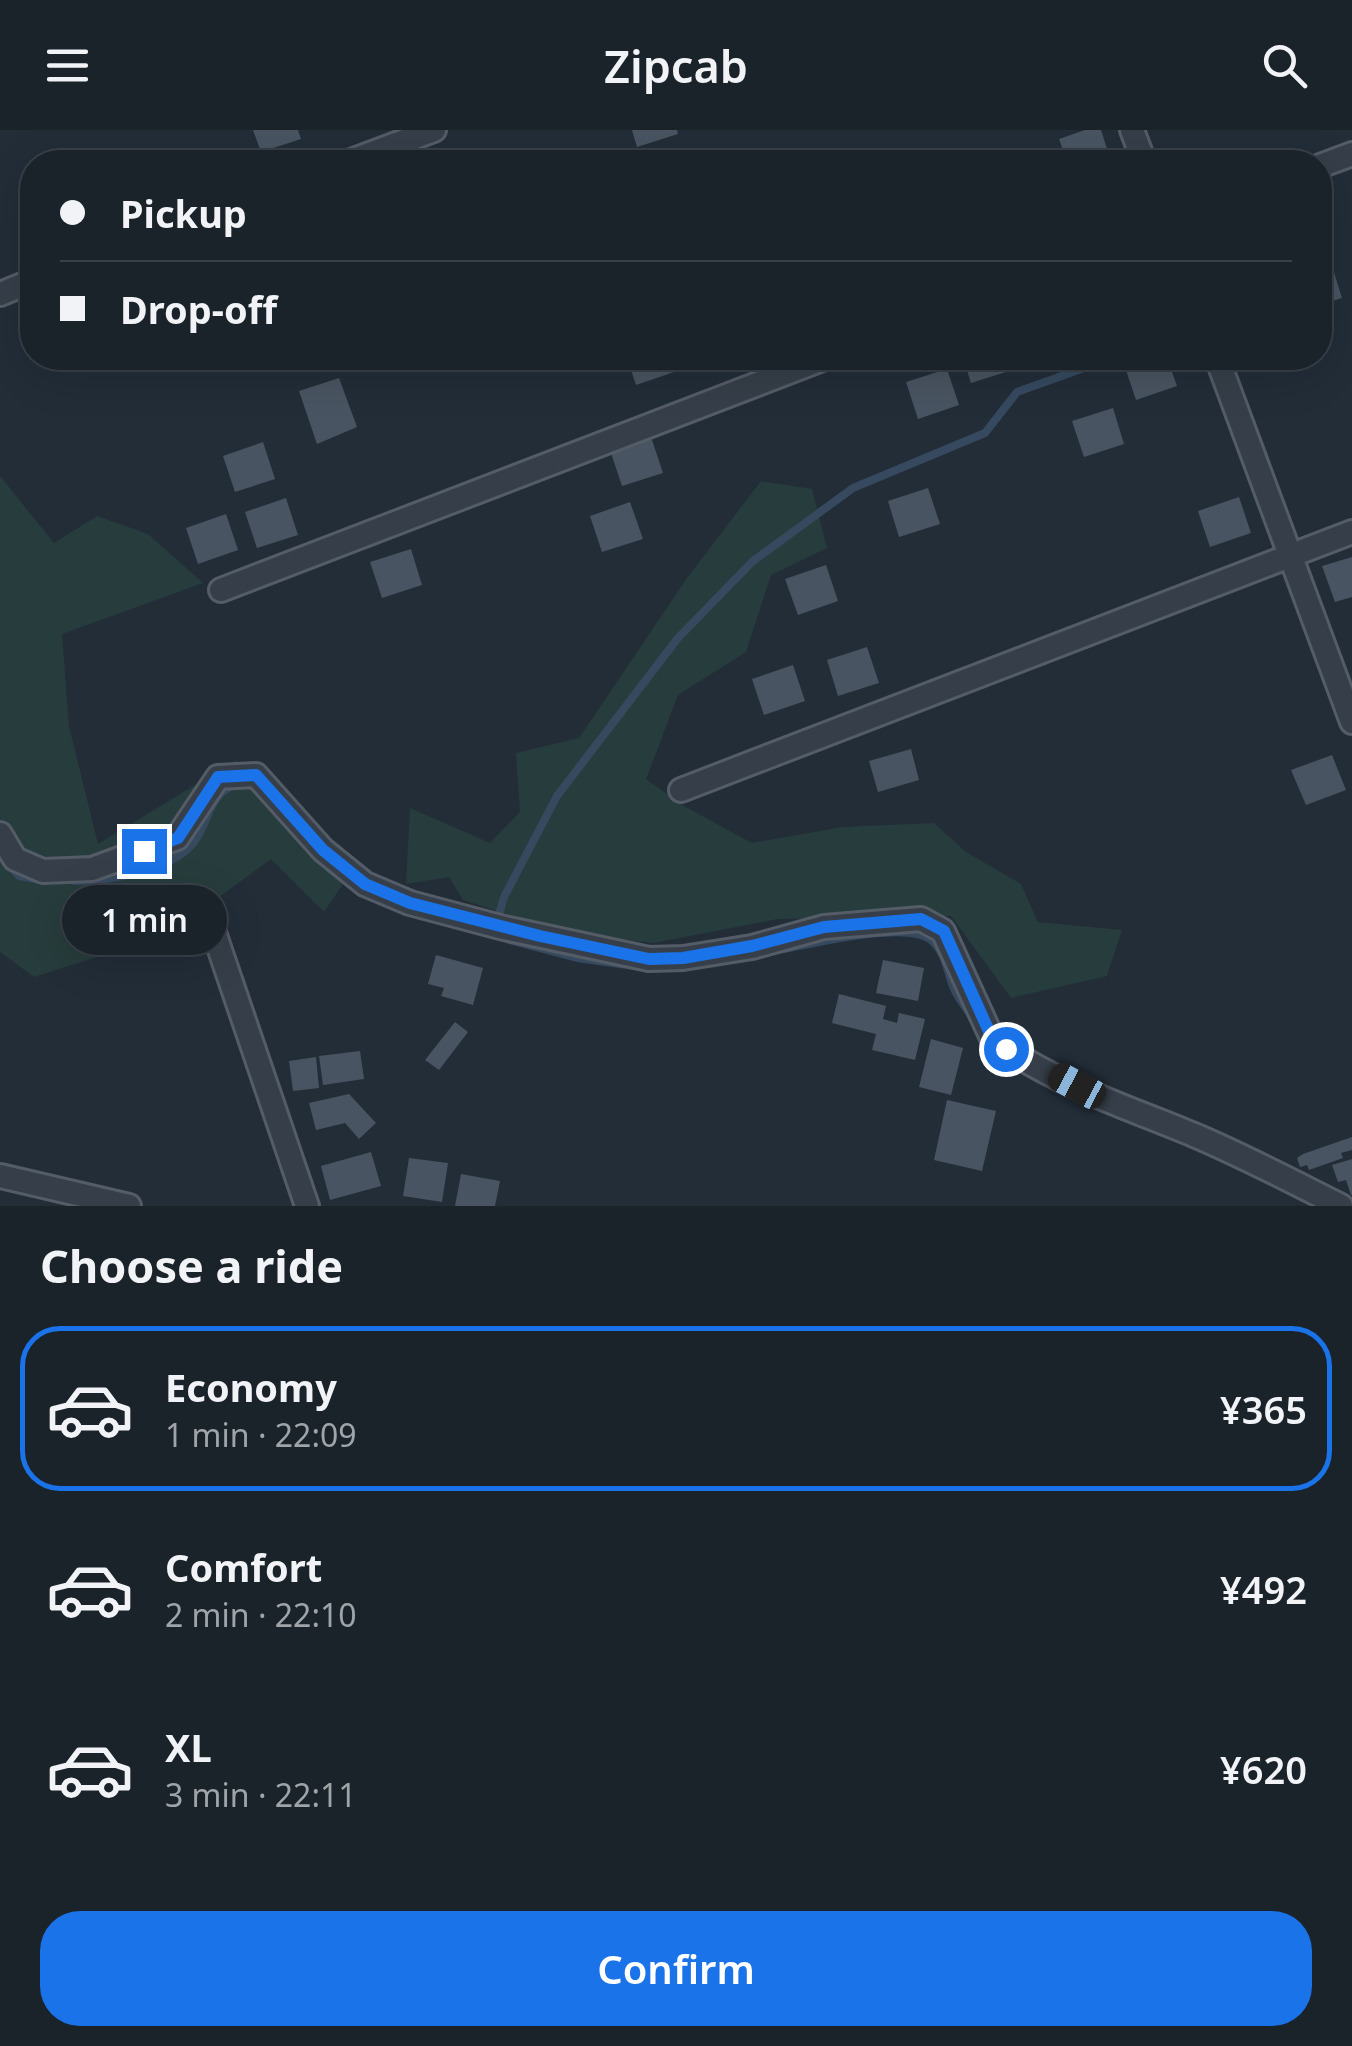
<!DOCTYPE html>
<html lang="en">
<head>
<meta charset="utf-8">
<style>
	:root { --surface:#1a222a; --page:#232a32; --text:#f1f3f6; --muted:#9fa4a8; --line:#383f47; --accent:#1a73e8 }
	body { margin:0; font-family:"Noto Sans",sans-serif; background:var(--page); color:var(--text); height:100vh; display:flex; flex-direction:column; font-size:38px; white-space:nowrap }
	* { box-sizing:border-box; margin:0 }
	p { font-size:32px; color:var(--muted) }
	.icon { flex:none; width:55px; height:55px; fill:none; stroke:currentColor; stroke-width:2; stroke-linecap:round; stroke-linejoin:round }
	.map { position:relative; height:1076px; overflow:hidden }
	.panel { display:flex; flex-direction:column; background:var(--surface); flex:1 }
	.panel>* { flex:none }
	.hud { position:absolute; left:20px; top:20px; width:1312px; height:220px; border-radius:40px; box-shadow:0 10px 40px #0002,0 0 0 2px var(--line); display:grid; align-content:center; height:220px; padding:0 40px; background:var(--surface) }
	.end { position:absolute; width:45px; height:45px; margin:-22px; border:12px solid #1a73e8; background:#fff; box-shadow:0 0 0 5px #fff }
	.from { border-radius:50% }
	.bubble { position:absolute; height:70px; border-radius:35px; background:var(--surface); box-shadow:0 10px 40px #0002,0 0 0 2px var(--line); font-size:32px; font-weight:600; line-height:70px; text-align:center }
	.car { position:absolute; width:30px; height:60px; margin:-30px -15px; border-radius:12px; box-shadow:0 0 8px 2px #0007; background:linear-gradient(#222 24%,#8ab4d8 0 40%,#222 0 76%,#8ab4d8 0 86%,#222 0) }
	.hud b { display:flex; align-items:center; gap:35px; height:95px; font-size:38px }
	.hud b+b { border-top:2px solid var(--line) }
	.hud i { width:25px; height:25px; background:var(--text) }
	ul { padding:0; list-style:none }
	li { display:flex; align-items:center; gap:30px; height:165px; margin:0 20px 15px; padding:0 20px; border:5px solid transparent; border-radius:40px }
	li div { flex:1 }
	li b { display:block; font-size:38px }
	li em { font-style:normal; font-weight:600 }
	li.on { border-color:var(--accent) }
	li>.icon { width:90px; height:90px; stroke-width:1.5 }
	h2 { padding:0 40px; font-size:45px; line-height:120px }
	.button { display:flex; gap:20px; margin-top:auto; padding:20px 40px }
	.button a { flex:1; height:115px; border-radius:40px; background:var(--accent); color:#fff; font-size:40px; font-weight:600; line-height:115px; text-align:center }
	header { display:flex; justify-content:space-between; align-items:center; height:130px; padding:0 40px; background:var(--surface); font-size:45px; font-weight:600 }
	.map>svg:first-child { display:block }
</style>
</head>
<body>
<header><svg class="icon" aria-label="menu" viewBox="0 0 24 24"><path d="M4 6h16M4 12h16M4 18h16"/></svg>Zipcab<svg class="icon" aria-label="search" viewBox="0 0 24 24"><circle cx="10" cy="10" r="6"/><path d="M15 15l6 6"/></svg></header>
<div class="map">
<svg width="1352" height="1076" viewBox="0 0 1352 1076">
	<rect width="100%" height="100%" fill="#222d38"/>
	<path fill="#273c3c" d="M0,346L54,413L97,386L148,404L203,453L62,504L69,596L98,714L236,630L351,742L324,782L271,729L169,804L34,847L0,822Z
		M761,351L812,359L827,418L771,445L746,522L678,565L646,649L684,676L752,713L842,697L934,693L966,722L1021,754L1038,792L1122,800L1107,846L1011,868L951,786L778,789L653,813L566,803L463,770L449,747L406,754L410,678L490,713L520,682L516,623L579,608L687,448Z"/>
	<g fill="none" stroke-linecap="round" stroke-linejoin="round">
		<path stroke="#36495f" stroke-width="8" d="M0,726L19,746L41,750
			M75,751C109,751 172,741 194,712C210,690 208,666 234,655
			M497,792L504,767L557,666L678,508L753,431L853,358L985,303L1017,262L1112,228
			M509,810L577,828L642,837
			M779,820C811,814 907,790 931,810C946,823 947,842 954,859C958,868 965,877 971,885"/>
	</g>
	<path fill="#495462" d="M253,0H298L301,9L261,22Z
		M632,0H677L678,4L637,17Z
		M1085,0H1101L1111,31L1067,32L1059,9Z
		M1331,133L1342,168L1320,175V136Z
		M627,228H672L677,241L636,255Z
		M963,228H1008L1012,240L971,253Z
		M1143,228H1167L1177,256L1136,270L1124,234Z
		M947,239L959,275L918,289L906,252Z
		M339,248L357,297L317,314L299,261Z
		M1113,278L1124,314L1084,327L1072,291Z
		M651,307L663,343L622,356L610,320Z
		M263,312L275,349L235,362L223,326Z
		M928,358L940,394L899,407L888,371Z
		M1239,367L1251,403L1210,417L1198,381Z
		M286,368L298,405L257,418L245,382Z
		M630,372L643,409L602,422L590,386Z
		M226,384L238,420L198,434L186,398Z
		M411,419L422,455L382,468L370,432Z
		M1352,427V467L1335,472L1322,436Z
		M826,435L838,471L798,485L785,449Z
		M867,517L879,553L838,566L827,530Z
		M793,535L805,571L764,585L752,549Z
		M911,619L919,650L878,662L869,631Z
		M1332,625L1346,660L1306,675L1291,640Z
		M436,825L483,838L473,875L441,866L444,858L428,854Z
		M883,830L924,838L918,871L876,863Z
		M839,864L886,876L883,889L897,893L899,883L925,889L915,930L872,920L876,904L832,893Z
		M455,892L468,902L439,940L425,930Z
		M931,909L963,918L951,965L919,957Z
		M360,921L364,949L323,955L319,926Z
		M316,927L319,958L293,961L289,931Z
		M349,964L376,993L359,1009L345,993L316,1000L309,973Z
		M947,970L996,981L982,1041L934,1030Z
		M1352,1007V1020L1341,1023L1343,1028L1309,1040L1307,1035L1300,1037L1297,1028L1303,1024Z
		M371,1022L381,1056L330,1070L321,1036Z
		M409,1028L448,1033L442,1072L403,1066Z
		M1352,1029V1065H1351L1346,1050L1338,1052L1332,1035Z
		M461,1044L500,1051L495,1076H455Z"/>
	<g fill="none" stroke-linecap="round" stroke-linejoin="round">
		<defs>
			<path id="minor" d="M1132,0L1144,32
				M348,32L434,0
				M1320,36L1352,24
				M0,164L32,151
				M1217,228L1352,592
				M221,460L825,228
				M681,660L1352,402
				M0,704L15,729L43,741L92,739L177,708L218,647L256,645L323,720L365,754L410,773L504,798L649,829L683,828L752,817L824,797L921,789L943,801L992,908C1051,953 1127,977 1194,1005C1244,1026 1293,1052 1341,1076
				M204,773L307,1076
				M0,1046L129,1076"/>
		</defs>
		<use href="#minor" stroke="#545c67" stroke-width="28"/>
		<use href="#minor" stroke="#363f49" stroke-width="22"/>
	</g>
	<g fill="none" stroke-linecap="round" stroke-linejoin="round">
		<path stroke="#1a73e8" stroke-width="12" d="M144,721L178,708L218,647L256,645L323,720L365,754L410,773L540,806L649,829L683,828L752,816L824,797L921,789L944,801L992,908L1006,919"/>
	</g>
</svg>
<i class="end from" style="left:1006px;top:919px"></i>
<i class="end" style="left:144px;top:721px"></i>
<div class="bubble" style="left:62px;top:755px;width:165px">1 min</div>
<i class="car" style="left:1077px;top:956px;rotate:298deg"></i>
<div class="hud">
<b><i class="from"></i>Pickup</b>
<b><i></i>Drop-off</b>
</div>
</div>
<section class="panel">
<h2>Choose a ride</h2>
<ul>
<li class="on"><svg class="icon" aria-label="car" viewBox="0 0 24 24"><path d="M5 17H2v-5l4-1 3-4h7l3 4 3 1v5h-3M9 17h6M6 11h13"/><circle cx="7" cy="17" r="2"/><circle cx="17" cy="17" r="2"/></svg><div><b>Economy</b><p>1 min · 22:09</p></div><em>¥365</em></li>
<li><svg class="icon" aria-label="car" viewBox="0 0 24 24"><path d="M5 17H2v-5l4-1 3-4h7l3 4 3 1v5h-3M9 17h6M6 11h13"/><circle cx="7" cy="17" r="2"/><circle cx="17" cy="17" r="2"/></svg><div><b>Comfort</b><p>2 min · 22:10</p></div><em>¥492</em></li>
<li><svg class="icon" aria-label="car" viewBox="0 0 24 24"><path d="M5 17H2v-5l4-1 3-4h7l3 4 3 1v5h-3M9 17h6M6 11h13"/><circle cx="7" cy="17" r="2"/><circle cx="17" cy="17" r="2"/></svg><div><b>XL</b><p>3 min · 22:11</p></div><em>¥620</em></li>
</ul>
<div class="button"><a>Confirm</a></div>
</section>
</body>
</html>
